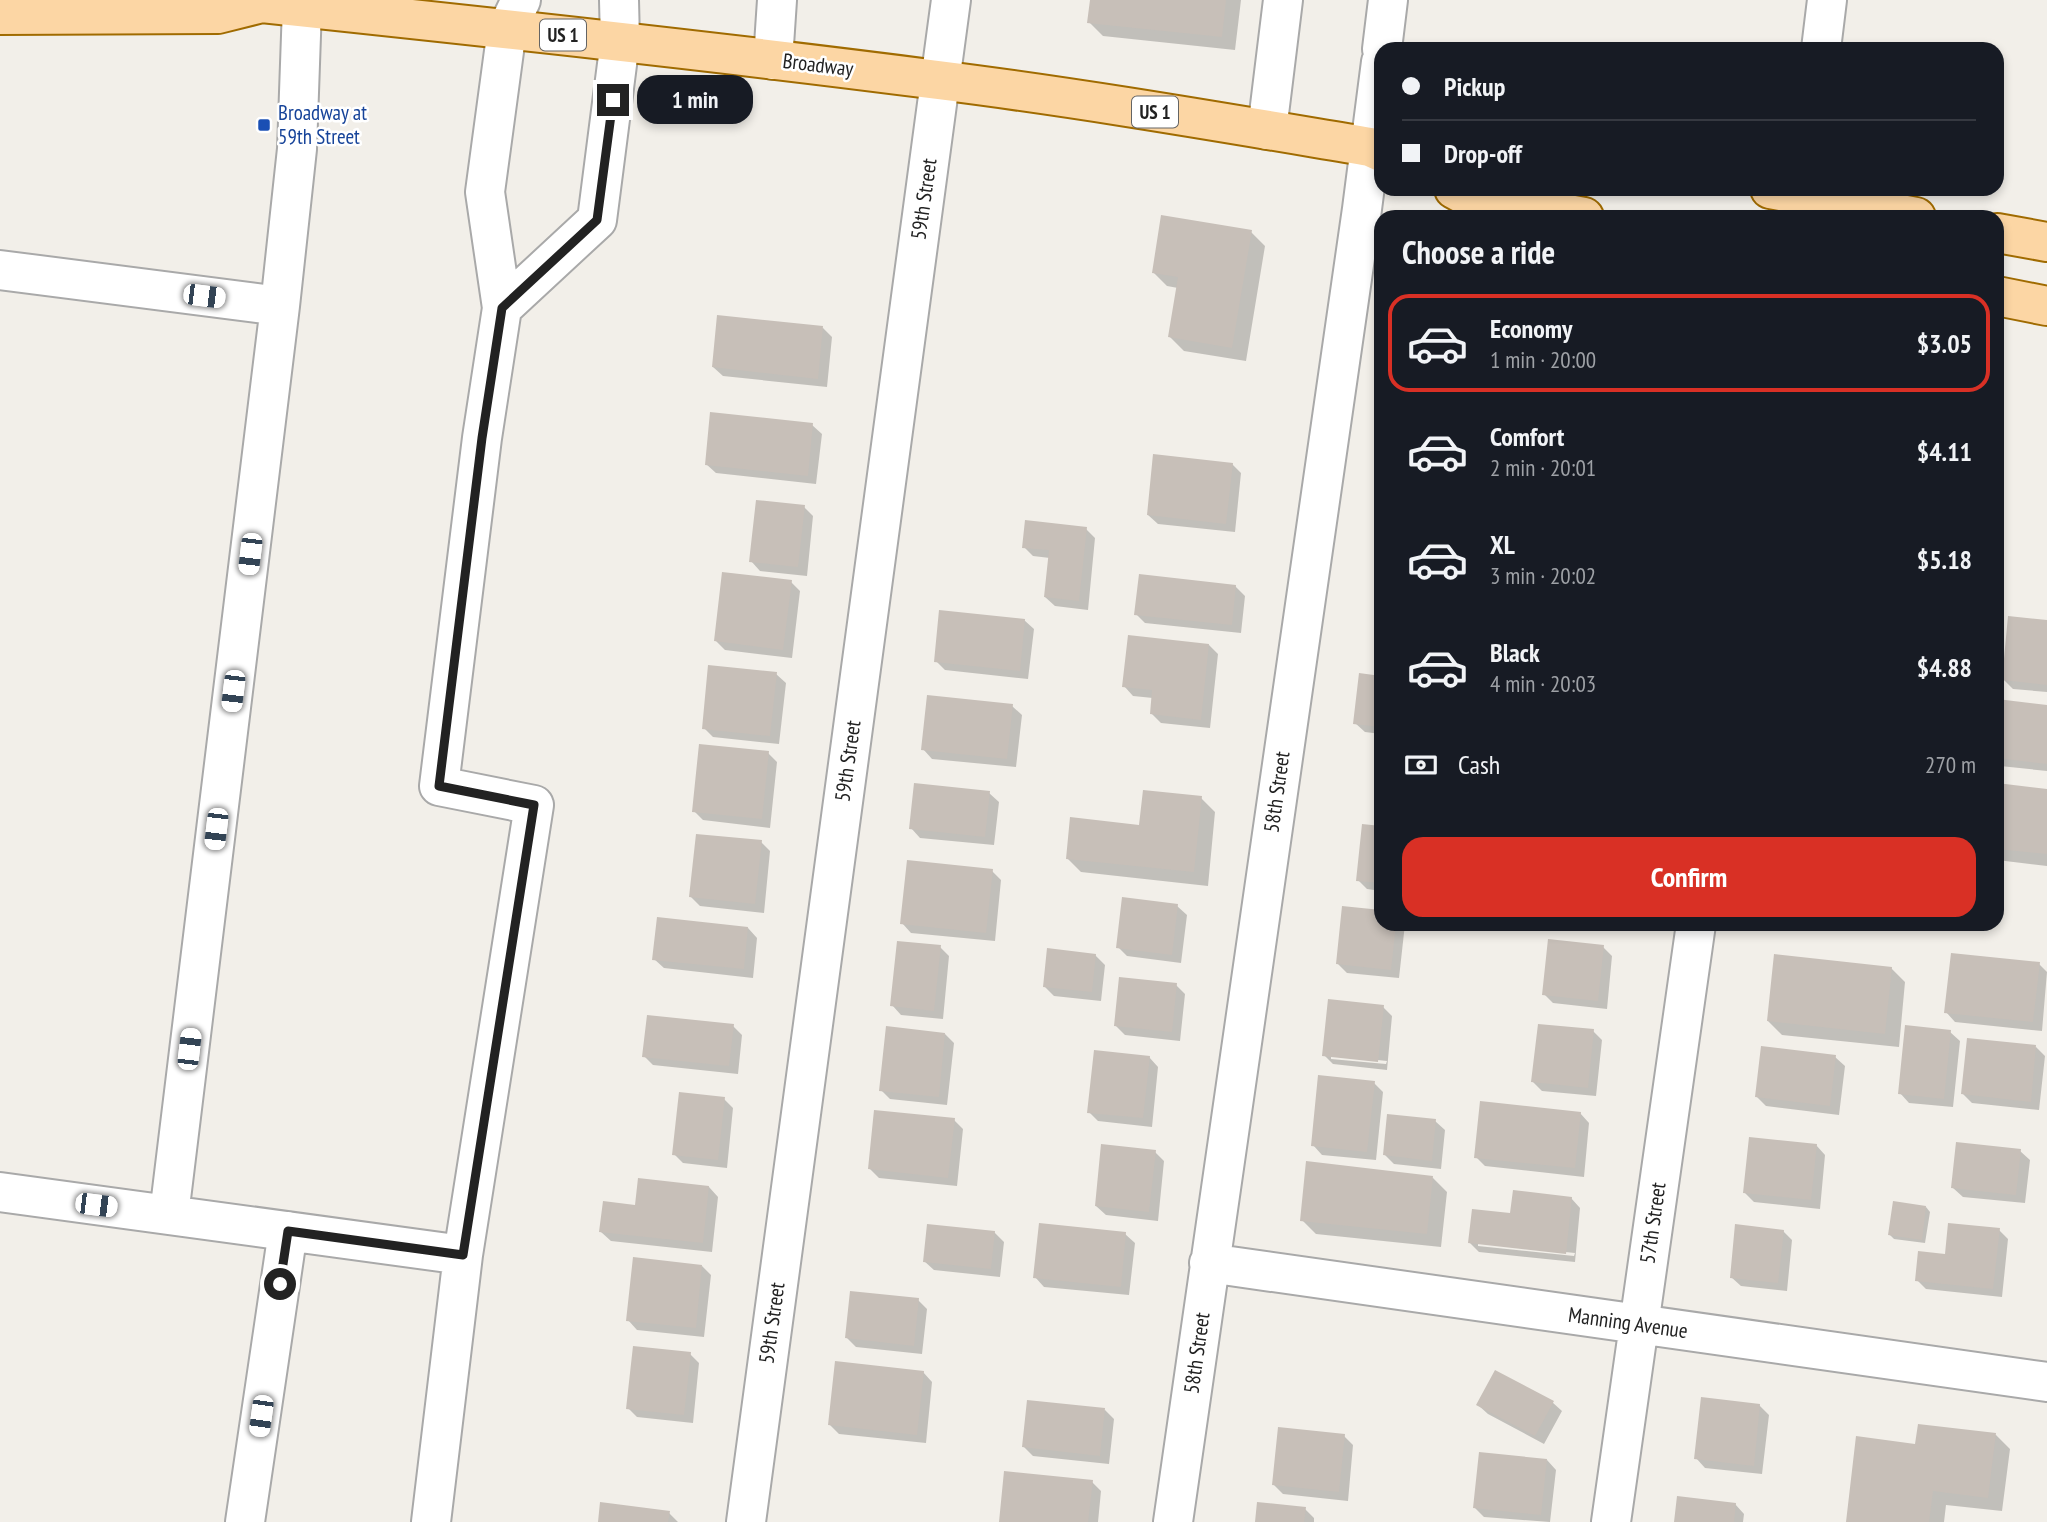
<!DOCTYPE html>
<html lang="en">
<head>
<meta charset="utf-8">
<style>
	:root { --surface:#171b24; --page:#20242c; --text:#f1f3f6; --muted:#9ea1a6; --line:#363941; --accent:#d93025 }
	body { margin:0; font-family:"PT Sans Narrow",sans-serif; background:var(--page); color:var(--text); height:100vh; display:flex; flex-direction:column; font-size:26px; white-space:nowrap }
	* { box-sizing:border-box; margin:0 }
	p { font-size:23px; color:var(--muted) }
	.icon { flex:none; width:38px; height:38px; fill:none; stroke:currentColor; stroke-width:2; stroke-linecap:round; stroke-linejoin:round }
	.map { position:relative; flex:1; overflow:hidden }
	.sheet { position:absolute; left:1374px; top:210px; width:630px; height:721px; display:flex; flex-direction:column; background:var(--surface); border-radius:21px; box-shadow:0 4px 10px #0003 }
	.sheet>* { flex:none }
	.hud { position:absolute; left:1374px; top:42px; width:630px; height:154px; border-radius:21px; box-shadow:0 4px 10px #0003; display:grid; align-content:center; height:154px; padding:0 28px; background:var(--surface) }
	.end { position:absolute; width:32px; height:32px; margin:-16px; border:9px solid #222; background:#fff; box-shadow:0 0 0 4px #fff }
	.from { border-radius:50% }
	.bubble { position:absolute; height:49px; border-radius:21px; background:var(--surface); box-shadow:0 4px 10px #0003; font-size:23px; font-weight:700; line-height:49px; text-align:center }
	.car { position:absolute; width:21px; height:42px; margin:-21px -10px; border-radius:9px; box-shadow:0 0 5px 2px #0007; background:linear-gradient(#fff 24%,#345 0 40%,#fff 0 76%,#345 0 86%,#fff 0) }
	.hud b { display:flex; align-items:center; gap:24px; height:66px; font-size:26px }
	.hud b+b { border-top:2px solid var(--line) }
	.hud i { width:18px; height:18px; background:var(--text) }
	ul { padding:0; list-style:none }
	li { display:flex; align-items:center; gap:21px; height:98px; margin:0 14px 10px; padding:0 14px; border:4px solid transparent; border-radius:21px }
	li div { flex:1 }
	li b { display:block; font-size:26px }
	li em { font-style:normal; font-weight:700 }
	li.selected { border-color:var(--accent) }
	li>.icon { width:63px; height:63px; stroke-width:1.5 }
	h2 { padding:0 28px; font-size:32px; line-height:84px }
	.pay { display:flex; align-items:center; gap:18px; height:77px; padding:0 28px; font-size:26px }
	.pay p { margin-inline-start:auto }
	.primary-button { display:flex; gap:14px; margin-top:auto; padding:14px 28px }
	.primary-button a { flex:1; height:80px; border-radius:21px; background:var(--accent); color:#fff; font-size:28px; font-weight:700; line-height:80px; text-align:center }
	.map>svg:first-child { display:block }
</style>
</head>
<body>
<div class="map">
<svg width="2047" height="1522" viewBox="0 0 2047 1522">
	<rect width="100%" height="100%" fill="#f2efe9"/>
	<path fill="#0003" fill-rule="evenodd" d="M1091,0H1241L1235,50L1103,36L1089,22Z
		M1251,232L1265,246L1246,361L1184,351L1170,337L1178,288L1167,286L1153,272Z
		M823,328L832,337L827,387L723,376L713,367Z
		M812,425L822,434L816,484L716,473L706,464Z
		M1232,464L1241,473L1235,532L1158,524L1148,515Z
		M804,507L813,516L807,576L760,571L751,561Z
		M1086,529L1095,538L1088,610L1055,606L1045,597L1050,558L1033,556L1024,547Z
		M791,582L800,591L792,658L725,650L716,641Z
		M1235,586L1245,596L1241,633L1145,623L1136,614Z
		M1024,620L1034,629L1028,679L945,670L936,661Z
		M2047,622V692L2013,689L2004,680Z
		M1209,645L1218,654L1210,728L1161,723L1151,713L1153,698L1133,696L1124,686Z
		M776,674L786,683L779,744L713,737L704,728Z
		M1381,677V734L1365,732L1355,723Z
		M1997,701L2047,706V771L2000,766L1997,762Z
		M1012,706L1022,715L1016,767L932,759L923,749Z
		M768,753L777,762L770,828L703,820L694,811Z
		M1997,785L2047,791V866L1997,860Z
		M989,793L999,802L994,845L920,838L911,828Z
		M1201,798L1215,812L1208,886L1081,872L1067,858Z
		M1381,828V891L1367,889L1358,880Z
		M761,842L770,851L764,913L700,906L691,897Z
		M992,871L1001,880L995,941L911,933L902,923Z
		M1177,906L1187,915L1181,963L1127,956L1118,947Z
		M1381,924H1405L1399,978L1347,973L1338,964Z
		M748,928L757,938L753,978L664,968L654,959Z
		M940,947L949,956L943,1019L901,1015L892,1005Z
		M1603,947L1612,956L1607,1009L1553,1003L1544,994Z
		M1095,955L1105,965L1101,1001L1054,996L1045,987Z
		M2039,964L2047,972L2042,1031L1955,1022L1946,1012Z
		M1891,968L1905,982L1899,1047L1782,1035L1768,1021Z
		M1176,985L1185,994L1180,1041L1125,1035L1115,1025Z
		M1383,1007L1392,1016L1387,1070L1333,1064L1324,1055ZM1331,1055L1387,1061L1386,1064L1331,1059Z
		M733,1026L742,1035L738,1074L653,1065L644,1056Z
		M1593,1031L1602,1040L1596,1096L1542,1091L1533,1082Z
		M1950,1032L1960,1041L1953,1107L1909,1103L1900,1093Z
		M945,1034L954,1043L947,1105L890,1099L881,1090Z
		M2036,1047L2045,1056L2039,1110L1972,1103L1963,1094Z
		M1149,1057L1158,1067L1152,1127L1098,1121L1089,1112Z
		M1835,1057L1845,1066L1839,1115L1766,1106L1757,1097Z
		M1374,1083L1383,1092L1376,1160L1322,1155L1313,1145Z
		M724,1099L733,1108L727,1168L683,1163L674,1154Z
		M1580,1113L1589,1123L1584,1177L1485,1166L1476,1157Z
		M954,1120L963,1129L957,1186L879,1178L870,1169Z
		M1435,1121L1445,1130L1441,1169L1394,1164L1385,1155Z
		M1816,1145L1825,1155L1820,1209L1754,1202L1745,1193Z
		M2020,1151L2030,1160L2025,1203L1963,1197L1953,1188Z
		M1155,1152L1164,1161L1158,1221L1106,1215L1096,1206Z
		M1433,1178L1447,1192L1441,1247L1316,1234L1302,1220Z
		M709,1187L718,1197L712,1252L611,1241L601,1232L637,1207Z
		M1571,1198L1580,1208L1575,1262L1479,1252L1470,1243L1512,1214ZM1478,1243L1575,1253L1574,1256L1478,1246Z
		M1926,1207L1930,1212L1925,1243L1894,1239L1890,1235Z
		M1999,1230L2008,1239L2002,1297L1926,1289L1917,1280L1946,1256Z
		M1783,1231L1792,1240L1787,1291L1741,1286L1731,1277Z
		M994,1232L1004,1242L1000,1277L934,1270L924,1261Z
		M1125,1234L1135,1243L1129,1295L1044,1287L1035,1277Z
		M702,1266L711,1275L704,1337L637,1330L628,1320Z
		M918,1300L927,1309L922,1354L856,1347L847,1338Z
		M690,1354L699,1363L693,1423L637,1417L628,1408Z
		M923,1372L932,1382L926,1443L839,1434L830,1425Z
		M1552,1402L1562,1411L1544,1444L1488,1414L1478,1405Z
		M1759,1405L1769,1415L1762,1474L1705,1468L1696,1458Z
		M1105,1410L1114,1419L1109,1464L1033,1456L1024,1447Z
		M1996,1435L2010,1449L2002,1511L1946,1505L1944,1522H1848L1917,1446Z
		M1344,1436L1353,1445L1348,1501L1283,1494L1274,1485Z
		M1547,1460L1556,1470L1550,1522L1484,1517L1475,1508Z
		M1092,1482L1101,1491L1098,1522H1001Z
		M1735,1504L1744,1514L1743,1522H1676Z
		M1305,1509L1314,1518V1522H1256Z
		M669,1513L678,1522H600Z"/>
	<path fill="#c7bfb8" d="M1090,0H1226L1222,37L1087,23Z
		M1161,215L1252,230L1232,348L1168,337L1178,277L1152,273Z
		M717,315L823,326L818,379L712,367Z
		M710,412L813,423L808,476L705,465Z
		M1153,454L1233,463L1226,524L1147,515Z
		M756,500L805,505L798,567L749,562Z
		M1025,520L1087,527L1079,601L1044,597L1049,550L1022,548Z
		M722,572L792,580L783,650L714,641Z
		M1139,574L1236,585L1232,625L1134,615Z
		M939,610L1025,619L1020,671L934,662Z
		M2008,616L2047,620V685L2002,680Z
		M1128,635L1209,644L1201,720L1150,714L1152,690L1122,687Z
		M708,665L777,672L770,736L702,729Z
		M1359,673L1381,676V727L1353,724Z
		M927,695L1013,704L1007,759L921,750Z
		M1997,699L2047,705V764L1997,758Z
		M699,744L769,751L762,819L692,812Z
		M914,783L990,791L985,837L909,829Z
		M1997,783L2047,789V854L1997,849Z
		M1143,790L1202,796L1194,872L1066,859L1070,817L1139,825Z
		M1362,824L1381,826V883L1356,881Z
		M696,834L762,840L755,904L689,897Z
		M907,860L993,869L986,933L900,924Z
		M1122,897L1178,904L1172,955L1116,948Z
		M1342,906L1381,910V924H1396L1391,970L1336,964Z
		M657,917L748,927L744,969L652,960Z
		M1548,939L1604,945L1598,1001L1542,995Z
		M897,941L941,945L934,1011L890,1006Z
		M1047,948L1096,954L1092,992L1043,987Z
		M1951,953L2040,962L2033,1022L1944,1013Z
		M1774,954L1892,967L1885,1034L1767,1021Z
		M1119,977L1177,983L1172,1032L1114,1026Z
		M1328,999L1384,1005L1378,1062L1322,1056Z
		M647,1015L734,1024L729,1066L642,1057Z
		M1538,1024L1594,1029L1588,1088L1531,1082Z
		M1905,1025L1951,1030L1944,1099L1898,1094Z
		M886,1026L945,1033L939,1097L879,1091Z
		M1967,1038L2036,1045L2031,1102L1961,1094Z
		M1761,1046L1836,1055L1830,1106L1755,1097Z
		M1094,1050L1150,1056L1143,1118L1087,1113Z
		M1318,1075L1375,1081L1367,1152L1311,1146Z
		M679,1092L725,1097L718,1160L672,1155Z
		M1480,1101L1581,1112L1575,1168L1474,1158Z
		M874,1110L955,1118L948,1178L868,1169Z
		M1387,1114L1436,1119L1432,1161L1383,1155Z
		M1749,1137L1817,1144L1811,1200L1743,1193Z
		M1956,1142L2021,1149L2016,1195L1951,1188Z
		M1101,1144L1156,1150L1149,1212L1095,1206Z
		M1306,1161L1433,1176L1427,1234L1300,1221Z
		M638,1178L709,1186L703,1243L599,1232L603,1201L635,1205Z
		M1513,1190L1572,1197L1566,1254L1468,1243L1472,1209L1510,1213Z
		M1893,1201L1926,1206L1922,1240L1888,1235Z
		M1039,1223L1126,1232L1121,1287L1033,1278Z
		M1948,1223L2000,1228L1993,1289L1915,1281L1918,1251L1945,1254Z
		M927,1224L995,1231L991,1269L923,1262Z
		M1735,1224L1784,1230L1778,1283L1730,1278Z
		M633,1257L702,1265L696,1328L626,1321Z
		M850,1291L919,1298L914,1346L845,1338Z
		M633,1346L691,1352L684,1415L626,1409Z
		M835,1361L924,1371L917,1435L828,1425Z
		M1495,1370L1554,1401L1535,1436L1476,1405Z
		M1701,1397L1760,1404L1754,1466L1694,1459Z
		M1027,1400L1105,1408L1100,1456L1022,1447Z
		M1918,1424L1996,1433L1988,1498L1933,1491L1929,1522H1846L1856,1436L1915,1444Z
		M1278,1427L1345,1434L1339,1492L1272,1485Z
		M1479,1452L1547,1459L1541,1515L1473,1508Z
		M1004,1471L1093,1480L1088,1522H999Z
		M1677,1496L1736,1503L1734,1522H1674Z
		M600,1502L670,1511L668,1522H598Z
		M1257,1502L1306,1507L1304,1522H1255Z"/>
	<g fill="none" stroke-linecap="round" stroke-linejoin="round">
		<defs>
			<path id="minor" d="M1382,49L1388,0
				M1821,49L1827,0
				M773,60L777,0
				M1267,130L1283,0
				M0,270L280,306L297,149L302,7
				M502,308L597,220L620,41L619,0
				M0,1192L463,1255L431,1522
				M169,1215L280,306
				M463,1255L534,805L439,786L482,438L502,308L485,192L507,29L521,0
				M1209,1263L2047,1382
				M245,1522L288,1231
				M746,1522L951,0
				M1173,1522L1362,209L1381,62
				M1611,1522L1696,924"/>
			<path id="major" d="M0,15L218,14L262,3C488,27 713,51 938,80C1082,98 1226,123 1370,147L1381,152
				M1454,189L1465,195L1584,217
				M1770,189L1916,217
				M1997,233L2047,242
				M1997,296L2047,306"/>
		</defs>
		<use href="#minor" stroke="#a9a9a9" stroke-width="42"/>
		<use href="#major" stroke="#a06b00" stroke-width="42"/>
		<use href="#minor" stroke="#fff" stroke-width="38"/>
		<use href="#major" stroke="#fcd6a4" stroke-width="38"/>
	</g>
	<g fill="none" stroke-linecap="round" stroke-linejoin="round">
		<path stroke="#222" stroke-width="9" d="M280,1284L288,1231L463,1255L534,805L439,786L482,438L502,308L597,220L613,100"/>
	</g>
	<rect fill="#1a4fb4" stroke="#fff" stroke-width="2.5" x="257" y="118" width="14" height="14" rx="3.5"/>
	<g text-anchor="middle" stroke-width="5" stroke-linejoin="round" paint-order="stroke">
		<g fill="#fff" stroke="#646464" stroke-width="2">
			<rect x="540" y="19.5" width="46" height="31" rx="5"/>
			<rect x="1132" y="96.5" width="46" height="31" rx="5"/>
		</g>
		<g font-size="19" font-weight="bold" fill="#222">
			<text x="563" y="42">US 1</text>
			<text x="1155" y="119">US 1</text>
		</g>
		<g font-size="21" fill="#222" stroke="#fff">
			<text transform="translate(818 65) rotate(7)" y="7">Broadway</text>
			<text transform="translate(924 199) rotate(-82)" y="7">59th Street</text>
			<text transform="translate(848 761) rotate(-82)" y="7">59th Street</text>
			<text transform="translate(1277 792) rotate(-82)" y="7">58th Street</text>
			<text transform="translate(1653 1223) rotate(-82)" y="7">57th Street</text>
			<text transform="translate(772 1323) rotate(-82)" y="7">59th Street</text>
			<text transform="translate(1628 1323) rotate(8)" y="7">Manning Avenue</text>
			<text transform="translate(1197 1353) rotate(-82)" y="7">58th Street</text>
		</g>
		<g font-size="21" fill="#164399" stroke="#fff" text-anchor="start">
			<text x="278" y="120">Broadway at<tspan x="278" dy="24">59th Street</tspan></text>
		</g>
	</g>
</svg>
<i class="end from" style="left:280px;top:1284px"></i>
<i class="end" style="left:613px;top:100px"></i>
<div class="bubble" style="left:637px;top:75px;width:116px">1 min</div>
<i class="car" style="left:204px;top:296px;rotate:97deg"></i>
<i class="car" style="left:250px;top:554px;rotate:187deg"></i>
<i class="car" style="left:233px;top:691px;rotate:187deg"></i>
<i class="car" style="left:216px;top:829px;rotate:187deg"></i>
<i class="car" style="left:189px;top:1049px;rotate:7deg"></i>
<i class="car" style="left:96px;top:1205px;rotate:97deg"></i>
<i class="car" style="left:261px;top:1416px;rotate:188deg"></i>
<div class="hud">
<b><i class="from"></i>Pickup</b>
<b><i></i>Drop-off</b>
</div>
<section class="sheet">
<h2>Choose a ride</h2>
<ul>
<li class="selected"><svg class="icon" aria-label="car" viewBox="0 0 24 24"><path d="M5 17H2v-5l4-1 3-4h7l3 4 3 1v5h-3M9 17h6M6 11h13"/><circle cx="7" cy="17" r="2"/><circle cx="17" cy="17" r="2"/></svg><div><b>Economy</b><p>1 min · 20:00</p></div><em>$3.05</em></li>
<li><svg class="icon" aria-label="car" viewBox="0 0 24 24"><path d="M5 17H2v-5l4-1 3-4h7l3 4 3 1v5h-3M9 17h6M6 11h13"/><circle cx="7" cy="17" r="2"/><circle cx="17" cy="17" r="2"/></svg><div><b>Comfort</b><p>2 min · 20:01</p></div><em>$4.11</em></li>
<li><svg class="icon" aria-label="car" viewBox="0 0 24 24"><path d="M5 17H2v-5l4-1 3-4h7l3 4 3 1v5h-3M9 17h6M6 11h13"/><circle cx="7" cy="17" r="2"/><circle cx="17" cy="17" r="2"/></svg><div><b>XL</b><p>3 min · 20:02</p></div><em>$5.18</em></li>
<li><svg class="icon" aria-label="car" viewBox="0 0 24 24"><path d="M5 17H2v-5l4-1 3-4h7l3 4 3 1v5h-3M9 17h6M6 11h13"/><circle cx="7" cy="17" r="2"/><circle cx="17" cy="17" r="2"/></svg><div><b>Black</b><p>4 min · 20:03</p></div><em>$4.88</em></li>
</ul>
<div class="pay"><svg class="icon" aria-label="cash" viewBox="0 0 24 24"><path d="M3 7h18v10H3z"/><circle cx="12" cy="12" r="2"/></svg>Cash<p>270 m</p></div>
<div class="primary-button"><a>Confirm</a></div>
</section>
</div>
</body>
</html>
